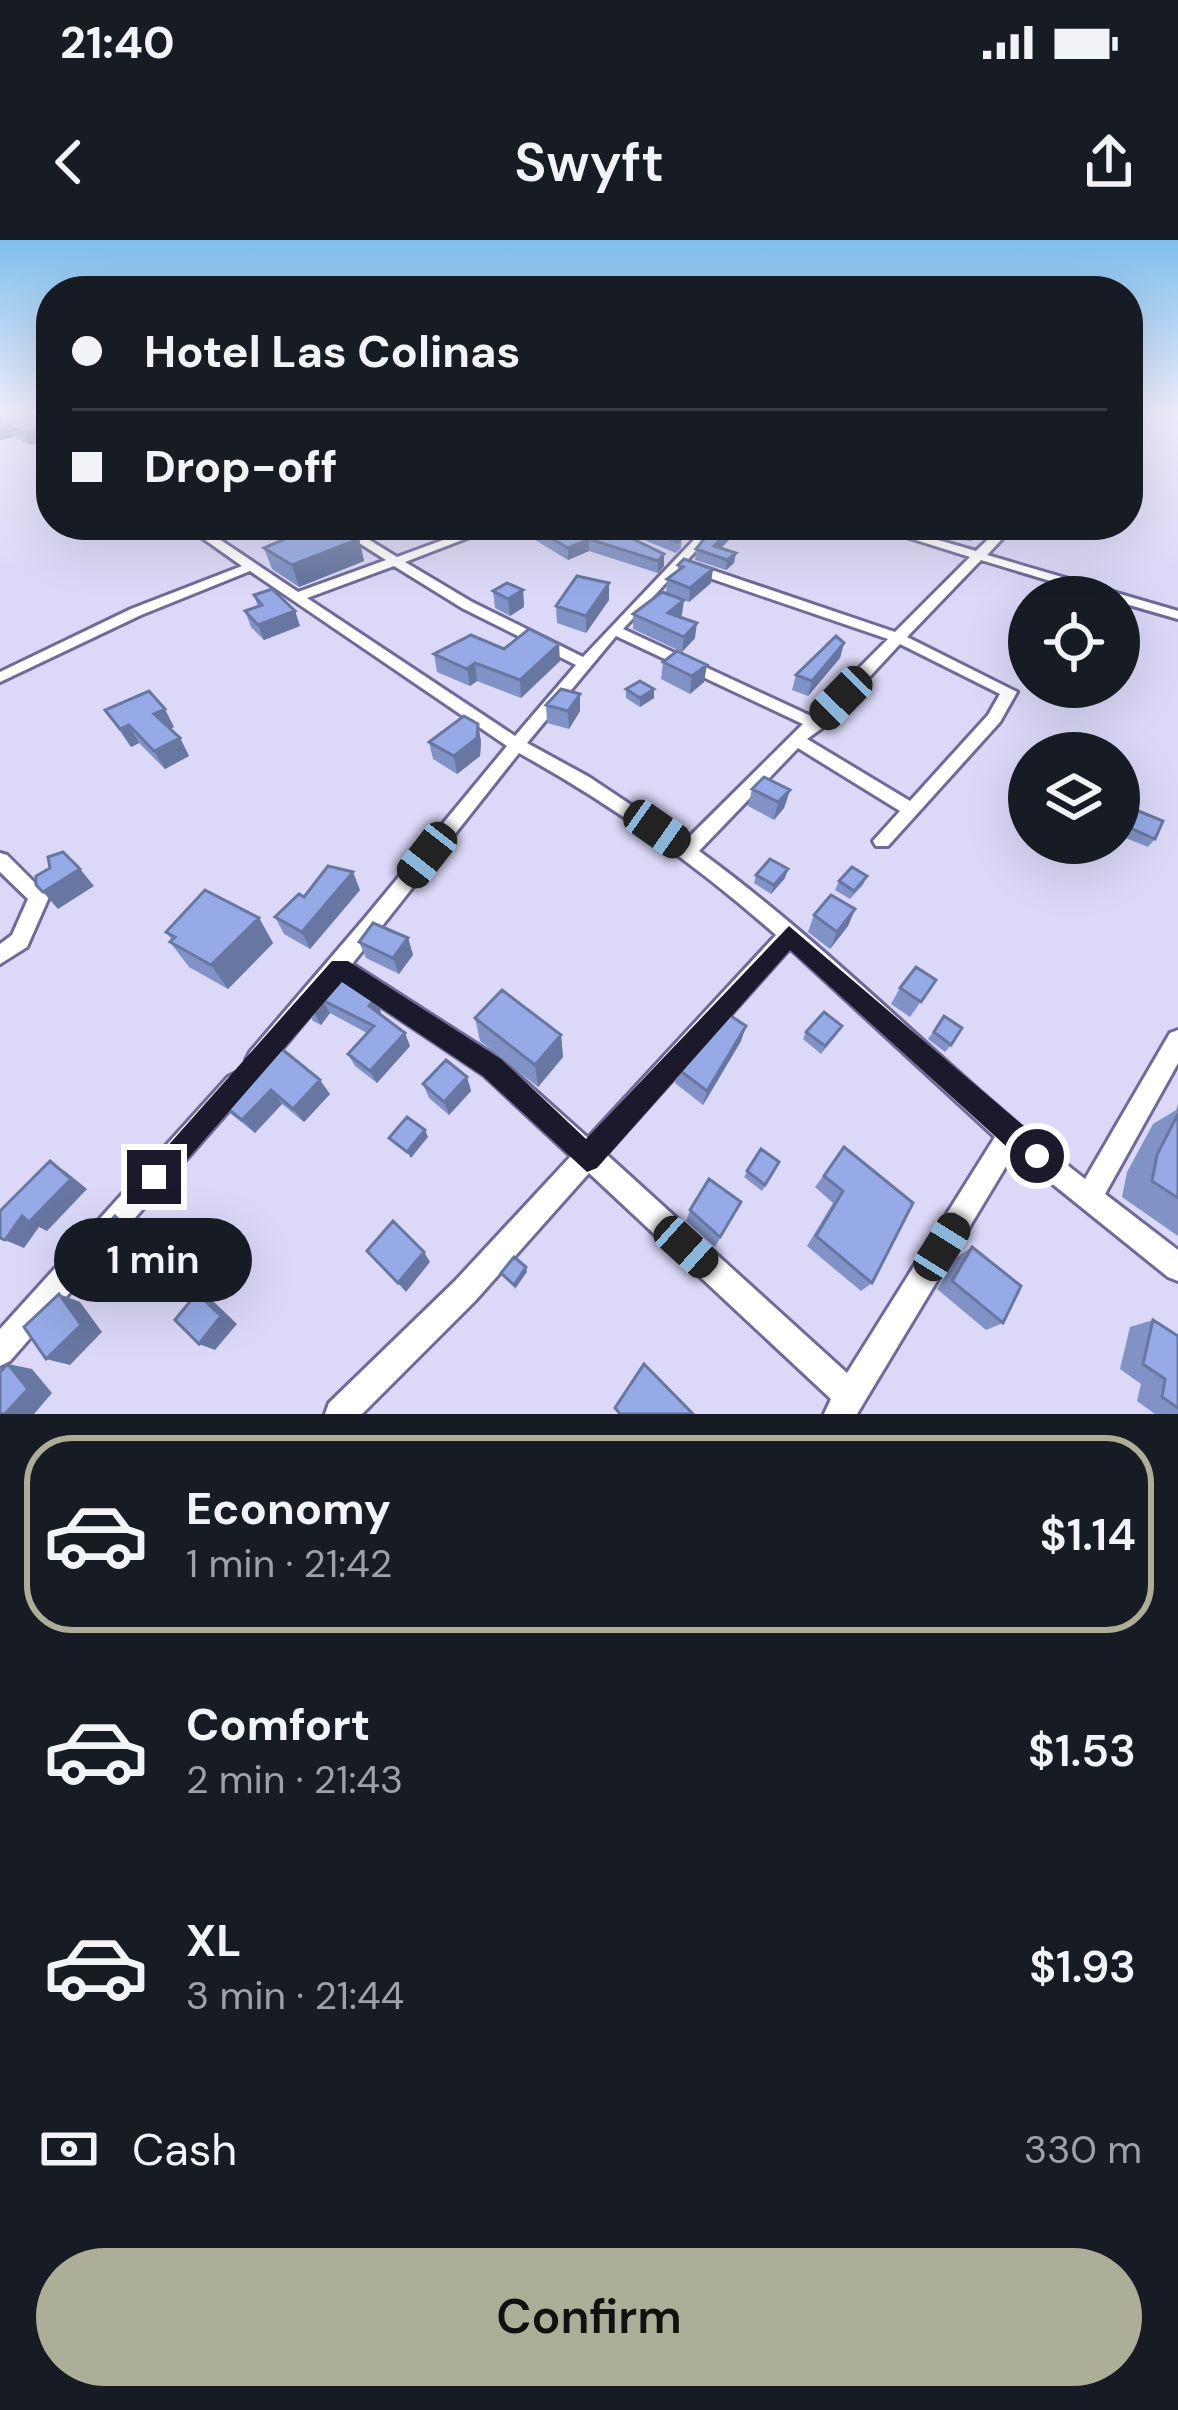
<!DOCTYPE html>
<html lang="en">
<head>
<meta charset="utf-8">
<style>
	:root { --surface:#171b24; --page:#242831; --text:#f1f3f6; --muted:#9ea1a6; --line:#363941; --accent:#adae98 }
	body { margin:0; font-family:"DM Sans",sans-serif; background:var(--page); color:var(--text); height:100vh; display:flex; flex-direction:column; font-size:45px; white-space:nowrap }
	* { box-sizing:border-box; margin:0 }
	p { font-size:39px; color:var(--muted) }
	.icon { flex:none; width:66px; height:66px; fill:none; stroke:currentColor; stroke-width:2; stroke-linecap:round; stroke-linejoin:round }
	.map { position:relative; height:1174px; overflow:hidden }
	.details { display:flex; flex-direction:column; background:var(--surface); flex:1 }
	.details>* { flex:none }
	.top-card { position:absolute; left:36px; top:36px; width:1107px; height:264px; border-radius:48px; box-shadow:0 12px 48px #0002; display:grid; align-content:center; height:264px; padding:0 36px; background:var(--surface) }
	.buttons { position:absolute; left:1008px; top:336px; display:grid; gap:24px }
	.buttons a { display:grid; place-items:center; width:132px; height:132px; border-radius:50%; background:var(--surface); box-shadow:0 12px 48px #0002; font-size:60px }
	.end { position:absolute; width:54px; height:54px; margin:-27px; border:15px solid #1b192c; background:#fff; box-shadow:0 0 0 6px #fff }
	.from { border-radius:50% }
	.bubble { position:absolute; height:84px; border-radius:42px; background:var(--surface); box-shadow:0 12px 48px #0002; font-size:39px; font-weight:600; line-height:84px; text-align:center }
	.car { position:absolute; width:36px; height:72px; margin:-36px -18px; border-radius:15px; box-shadow:0 0 9px 3px #0007; background:linear-gradient(#222 24%,#8ab4d8 0 40%,#222 0 76%,#8ab4d8 0 86%,#222 0) }
	.top-card b { display:flex; align-items:center; gap:42px; height:114px; font-size:45px }
	.top-card b+b { border-top:3px solid var(--line) }
	.top-card i { width:30px; height:30px; background:var(--text) }
	ul { padding:21px 0 0; list-style:none }
	li { display:flex; align-items:center; gap:36px; height:198px; margin:0 24px 18px; padding:0 12px; border:6px solid transparent; border-radius:48px }
	li div { flex:1 }
	li b { display:block; font-size:45px }
	li em { font-style:normal; font-weight:600 }
	li.selected { border-color:var(--accent) }
	li>.icon { width:108px; height:108px; stroke-width:1.5 }
	.pay { display:flex; align-items:center; gap:30px; height:132px; padding:0 36px; font-size:45px }
	.pay p { margin-inline-start:auto }
	.button { display:flex; gap:24px; margin-top:auto; padding:24px 36px }
	.button a { flex:1; height:138px; border-radius:72px; background:var(--accent); color:#111; font-size:48px; font-weight:600; line-height:138px; text-align:center }
	.status { display:flex; justify-content:space-between; align-items:center; height:84px; padding:0 60px; background:var(--surface); direction:ltr }
	.status svg { height:33px; fill:currentColor }
	header { display:flex; justify-content:space-between; align-items:center; height:156px; padding:0 36px; background:var(--surface); font-size:54px; font-weight:600 }
	.map>svg:first-child { display:block }
</style>
</head>
<body>
<div class="status"><b>21:40</b><svg viewBox="0 0 49 12"><path d="M0 12V9h3v3zM5 12V6h3v6zM10 12V3h3v9zM15 12V0h3v12zM26 1h20v11H26zM47 4h2v5h-2z"/></svg></div>
<header><svg class="icon" aria-label="back" viewBox="0 0 24 24"><path d="M15 5l-7 7 7 7"/></svg>Swyft<svg class="icon" aria-label="share" viewBox="0 0 24 24"><path d="M12 15V3M7 8l5-5 5 5M5 13v7h14v-7"/></svg></header>
<div class="map">
<svg width="1178" height="1174" viewBox="0 0 1178 1174">
	<rect width="100%" height="100%" fill="#dbd8f8"/>
	<g fill="none" stroke-linecap="round" stroke-linejoin="round">
		<defs>
			<path id="street" d="M184,285H198L298,352L386,320L331,285H345L397,317L484,285H501L405,322L472,362L583,417L708,285H720L623,389L811,476L888,399L689,331V325H697L895,392L970,317L868,285H886L976,311L1003,285H1015L987,315L1178,371V379L1119,362V357H1103L981,320L907,397L1017,452L1000,482L888,606H876L873,601L900,571L798,508L699,611C836,711 952,836 1085,939L1170,793L1178,790V823L1105,954L1178,1010V1041L1168,1037L1014,913L857,1174H824L831,1159L589,933L475,1061L362,1174H325L329,1163L455,1041L571,916L484,835L340,739L266,828L258,831L250,828L246,820L250,812L364,679L507,506L250,331L141,375L0,442V432L131,369L242,326ZM394,326L462,368L576,425L515,496L307,358ZM616,396L803,484L685,601L589,537L527,503ZM900,404L1000,454L988,475L910,561L807,499L822,488ZM519,513C611,564 697,625 776,695L588,898L500,819L352,724ZM790,708L995,897L847,1133L606,914Z
				M0,613L7,615L49,657L27,707L0,724V704L12,695L28,659L0,632Z
				M236,833L244,837L248,845L244,853L10,1121L0,1126V1089L228,837Z"/>
		</defs>
		<use href="#street" stroke="#706a98" stroke-width="6"/>
		<use href="#street" fill="#fff" fill-rule="evenodd"/>
	</g>
	<path fill="#8092c6" d="M0,173L51,185V199L30,205L14,197L0,200Z
		M514,285H604L664,314V326L658,333L589,311L568,320L514,287Z
		M607,285H657L682,297L681,308L676,313Z
		M953,285H986L982,293L971,301L948,298Z
		M359,299L364,321L299,347L272,329L264,308Z
		M721,308L734,323L726,330L695,320L696,309Z
		M678,325L711,343L689,362L666,353L667,339L678,330Z
		M609,343V360L586,393L557,383L556,366Z
		M523,350L524,367L510,376L495,368L493,351Z
		M254,355L295,371L300,386L264,400L251,387L245,371L258,367Z
		M633,374L682,375L680,377L695,398L682,412L633,389Z
		M844,403L840,418L808,456L792,450L796,435Z
		M504,409L560,421L521,458L477,441L470,446L437,432L434,414Z
		M663,422L704,442L690,454L661,439Z
		M626,449L654,458L640,467L626,458Z
		M546,465L580,471L569,489L547,483Z
		M105,470L174,487L170,489L180,498L189,516L165,529L139,503L131,507Z
		M478,484L481,502L480,516L457,534L433,519L429,502Z
		M752,549L790,550L784,568L774,580L748,566Z
		M1136,570L1155,599L1148,607L1121,596L1129,579Z
		M756,635L785,638L771,654L754,643Z
		M867,636L863,645L850,659L835,650L839,641Z
		M360,650L310,709L284,694L275,677L304,657Z
		M855,669L848,686L830,709L808,692L814,675Z
		M259,678L273,703L228,749L189,727L170,702L172,700L166,692Z
		M408,698L413,715L399,734L366,718L359,702Z
		M333,736L381,772L379,774L410,806L377,843L355,826L348,814L367,793L330,773L321,785L313,781L305,767Z
		M936,740L910,777L891,764L900,748Z
		M944,776L951,805L945,812L928,799Z
		M475,778L561,795L563,817L538,847L480,801Z
		M806,792L838,793L821,814L803,799Z
		M272,801L330,854L304,882L282,864L255,893L231,874L218,861Z
		M741,801L703,865L675,843L678,829Z
		M467,837L471,851L449,875L429,858L423,844Z
		M1178,864V996L1122,957L1127,932L1153,884L1176,870Z
		M844,907L872,1043L861,1051L807,1006L833,963L815,947Z
		M761,909L779,922L762,951L744,937Z
		M741,962L715,1007L686,981L690,970Z
		M972,1007L1003,1083L986,1090L937,1049L957,1017Z
		M1153,1080L1178,1096V1174H1155L1137,1161L1141,1144L1120,1129L1130,1087Z"/>
	<path fill="#6877a1" d="M7,185L14,197L0,200V187Z
		M51,185V199L30,205L24,193Z
		M734,285H743L713,317L714,306Z
		M980,285H986L982,293L971,301L977,287Z
		M359,299L364,321L299,347L292,325Z
		M589,299V311L568,320V308Z
		M736,313L734,323L726,330L727,320Z
		M664,314V326L658,333V321Z
		M713,329L711,343L689,362L690,348Z
		M609,343V360L586,393V376Z
		M523,350L524,367L510,376L508,359Z
		M684,360L682,375L667,388L668,373Z
		M295,371L300,386L264,400L258,385Z
		M697,383L695,398L682,412L684,397Z
		M844,403L840,418L808,456L812,441Z
		M559,404L560,421L521,458L520,440Z
		M475,423L477,441L470,446L467,429Z
		M707,425L704,442L690,454L692,436Z
		M654,449V458L640,467V458Z
		M580,454V471L569,489L568,471Z
		M165,469L174,487L164,491L154,474Z
		M478,484L481,502L480,516L457,534L454,516Z
		M129,485L139,503L131,507L120,489Z
		M180,498L189,516L165,529L154,511Z
		M790,550L784,568L774,580L778,562Z
		M80,629L94,646L58,669L43,652Z
		M788,629L785,638L771,654L774,645Z
		M353,632L360,650L310,709L302,692Z
		M855,669L848,686L830,709L837,692Z
		M259,678L273,703L228,749L211,725Z
		M408,698L413,715L399,734L393,718Z
		M375,758L381,772L375,780L369,766Z
		M322,760L330,773L321,785L313,771Z
		M746,786L741,801L703,865L707,851Z
		M405,793L410,806L377,843L370,831Z
		M561,795L563,817L538,847L535,825Z
		M467,837L471,851L449,875L444,862Z
		M320,840L330,854L304,882L293,869Z
		M271,850L282,864L255,893L242,880Z
		M425,890L428,897L411,918L407,912Z
		M50,921L66,932L87,949L47,991L39,987L24,1008L5,1000Z
		M115,976L134,986L169,1021L132,1062L113,1054Z
		M424,1012L430,1022L406,1052L398,1043Z
		M526,1027L527,1032L515,1049L514,1045Z
		M197,1053L213,1061L237,1084L215,1110L199,1104Z
		M59,1054L80,1062L102,1092L70,1125L46,1119Z
		M8,1124L32,1129L52,1153L34,1174H5Z"/>
	<path fill="#95aae6" stroke="#6877a1" stroke-width="3" d="M0,173H27L51,185L24,193L7,185L0,187Z
		M317,285H339L359,299L292,325L264,308Z
		M529,285H604L664,314L658,321L589,299L568,308Z
		M635,285H657L682,297L677,302Z
		M715,285H734L714,306L736,313L727,320L696,309Z
		M684,319L713,329L690,348L667,339L683,327L678,325Z
		M577,336L609,343L586,376L556,366Z
		M507,343L523,350L508,359L493,351Z
		M272,349L295,371L258,385L245,371L262,365L254,355Z
		M662,352L684,360L668,373L697,383L684,397L633,374Z
		M1106,353H1119L1117,357H1101Z
		M529,389L559,404L520,440L475,423L467,429L434,414L471,395L504,409Z
		M836,396L844,403L812,441L796,435Z
		M677,411L707,425L692,436L663,422Z
		M640,441L654,449L640,458L626,449Z
		M561,449L580,454L568,471L546,465Z
		M149,451L165,469L154,474L180,498L154,511L129,485L120,489L105,470Z
		M464,476L478,484L477,498L454,516L429,502Z
		M764,537L790,550L778,562L752,549Z
		M1136,570L1163,581L1155,599L1128,587Z
		M63,612L80,629L43,652L36,645V636L50,628L48,617Z
		M770,619L788,629L774,645L756,635Z
		M328,626L353,632L302,692L275,677L299,654L304,657Z
		M852,627L867,636L854,651L839,641Z
		M205,650L259,678L211,725L170,702L175,697L166,692Z
		M831,655L855,669L837,692L814,675Z
		M373,683L408,698L393,718L359,702Z
		M916,727L936,740L921,762L900,748Z
		M333,736L375,758L369,766L405,793L370,831L348,814L374,786L322,760L313,771L305,767Z
		M502,750L561,795L535,825L475,778Z
		M824,772L842,786L825,806L806,792Z
		M728,774L746,786L707,851L678,829Z
		M944,776L962,788L951,805L934,792Z
		M272,801L320,840L293,869L271,850L242,880L218,861Z
		M446,820L467,837L444,862L423,844Z
		M1178,874V958L1152,941L1157,915Z
		M407,877L425,890L407,912L389,898Z
		M844,907L913,963L872,1043L816,996L843,951L824,936Z
		M761,909L779,922L765,945L747,931Z
		M50,921L71,939L29,982L22,976L5,1000L0,998V971Z
		M709,939L741,962L720,997L690,970Z
		M115,976L152,1012L113,1054L78,1017Z
		M393,981L424,1012L398,1043L367,1011Z
		M972,1007L1021,1046L1003,1083L952,1041Z
		M514,1017L526,1027L514,1045L501,1033Z
		M197,1053L221,1076L199,1104L175,1080Z
		M59,1054L81,1085L46,1119L24,1087Z
		M1153,1080L1178,1096V1168L1162,1157L1165,1139L1143,1124Z
		M8,1124L28,1149L5,1174H0V1132Z
		M644,1124L693,1174H620L615,1168Z"/>
	<linearGradient id="sky" x2="0" y2="1"><stop stop-color="#7fbfec"/><stop offset="0.51" stop-color="#efedfc"/><stop offset="1" stop-color="#efedfc" stop-opacity="0"/></linearGradient>
	<rect width="1178" height="337" fill="url(#sky)"/>
	<path fill="#1b192c" d="M789,686L1047,906V926H1028L790,710L597,928L587,932L483,836L342,742L164,946L154,951L140,937L332,721H348L501,819L586,899Z"/>
</svg>
<div class="buttons">
<a><svg class="icon" aria-label="locate" viewBox="0 0 24 24"><circle cx="12" cy="12" r="6"/><path d="M12 2v4M12 18v4M2 12h4M18 12h4"/></svg></a>
<a><svg class="icon" aria-label="layers" viewBox="0 0 24 24"><path d="M12 4l9 5-9 5-9-5zM3 14l9 5 9-5"/></svg></a>
</div>
<i class="end from" style="left:1037px;top:916px"></i>
<i class="end" style="left:154px;top:937px"></i>
<div class="bubble" style="left:54px;top:978px;width:198px">1 min</div>
<i class="car" style="left:841px;top:458px;rotate:224deg"></i>
<i class="car" style="left:657px;top:589px;rotate:125deg"></i>
<i class="car" style="left:427px;top:615px;rotate:218deg"></i>
<i class="car" style="left:686px;top:1007px;rotate:132deg"></i>
<i class="car" style="left:942px;top:1007px;rotate:32deg"></i>
<div class="top-card">
<b><i class="from"></i>Hotel Las Colinas</b>
<b><i></i>Drop-off</b>
</div>
</div>
<section class="details">
<ul>
<li class="selected"><svg class="icon" aria-label="car" viewBox="0 0 24 24"><path d="M5 17H2v-5l4-1 3-4h7l3 4 3 1v5h-3M9 17h6M6 11h13"/><circle cx="7" cy="17" r="2"/><circle cx="17" cy="17" r="2"/></svg><div><b>Economy</b><p>1 min · 21:42</p></div><em>$1.14</em></li>
<li><svg class="icon" aria-label="car" viewBox="0 0 24 24"><path d="M5 17H2v-5l4-1 3-4h7l3 4 3 1v5h-3M9 17h6M6 11h13"/><circle cx="7" cy="17" r="2"/><circle cx="17" cy="17" r="2"/></svg><div><b>Comfort</b><p>2 min · 21:43</p></div><em>$1.53</em></li>
<li><svg class="icon" aria-label="car" viewBox="0 0 24 24"><path d="M5 17H2v-5l4-1 3-4h7l3 4 3 1v5h-3M9 17h6M6 11h13"/><circle cx="7" cy="17" r="2"/><circle cx="17" cy="17" r="2"/></svg><div><b>XL</b><p>3 min · 21:44</p></div><em>$1.93</em></li>
</ul>
<div class="pay"><svg class="icon" aria-label="cash" viewBox="0 0 24 24"><path d="M3 7h18v10H3z"/><circle cx="12" cy="12" r="2"/></svg>Cash<p>330 m</p></div>
<div class="button"><a>Confirm</a></div>
</section>
</body>
</html>
